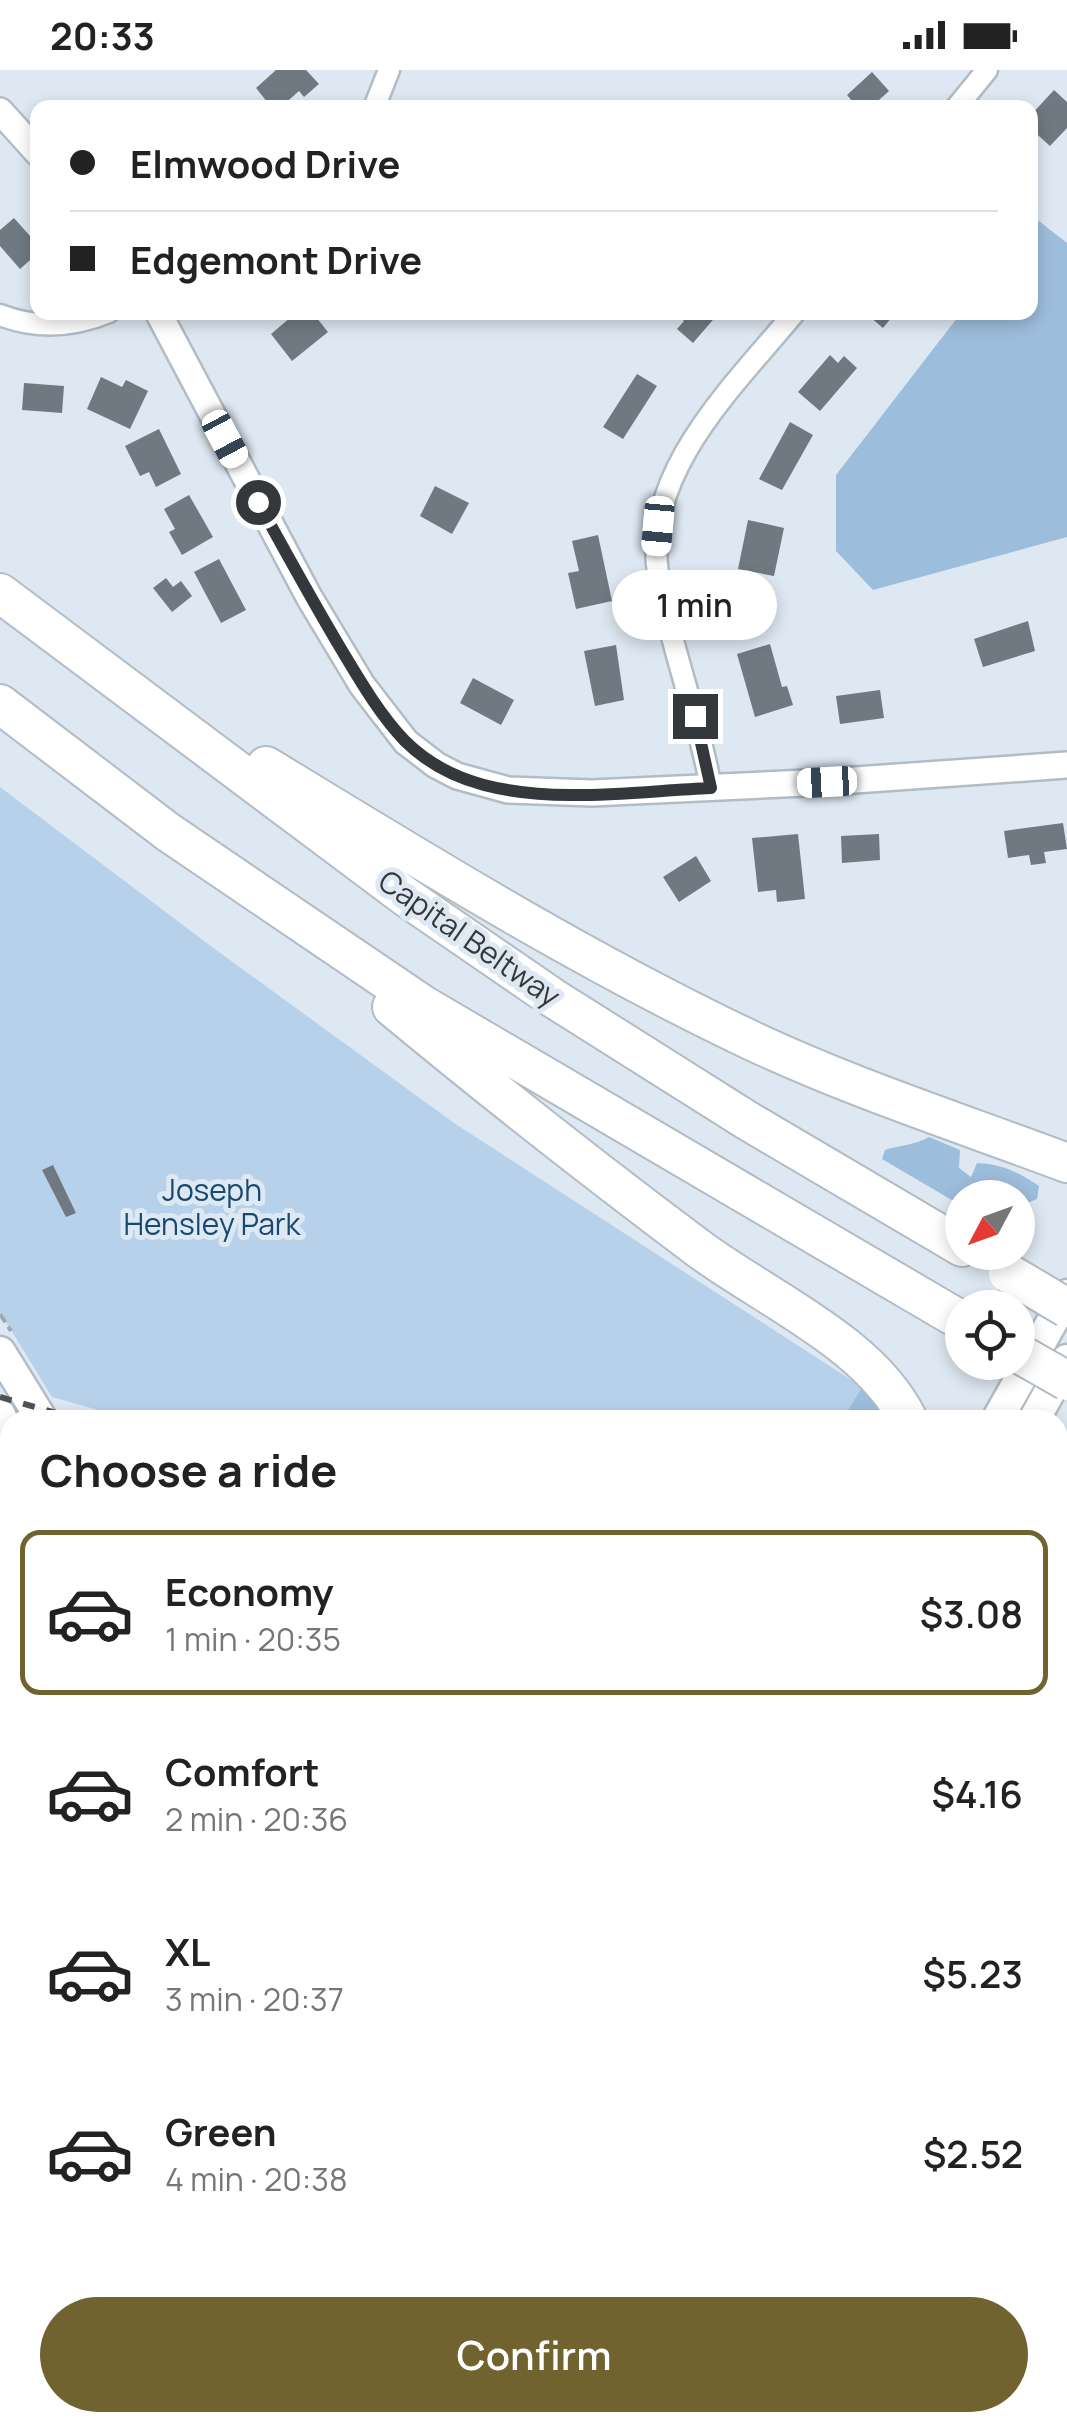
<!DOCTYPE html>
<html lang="en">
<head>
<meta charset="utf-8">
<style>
	:root { --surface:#fff; --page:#f2f2f2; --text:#222; --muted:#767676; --line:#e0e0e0; --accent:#716330 }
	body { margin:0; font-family:Manrope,sans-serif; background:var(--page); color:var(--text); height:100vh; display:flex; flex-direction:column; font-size:38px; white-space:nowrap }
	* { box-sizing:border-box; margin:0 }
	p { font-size:32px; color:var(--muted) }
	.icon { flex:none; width:55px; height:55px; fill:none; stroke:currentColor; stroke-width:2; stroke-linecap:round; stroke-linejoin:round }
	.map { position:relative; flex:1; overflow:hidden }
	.side { position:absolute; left:0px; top:1340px; width:1068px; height:1022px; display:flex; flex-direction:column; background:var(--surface); border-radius:30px 30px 0 0; box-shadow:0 5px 15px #0003 }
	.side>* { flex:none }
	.hud { position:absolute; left:30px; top:30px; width:1008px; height:220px; border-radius:20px; box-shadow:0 5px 15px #0003; display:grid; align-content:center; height:220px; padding:0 40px; background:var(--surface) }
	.needle { width:65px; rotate:229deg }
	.fabs { position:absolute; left:945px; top:1110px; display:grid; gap:20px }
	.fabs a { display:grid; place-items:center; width:90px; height:90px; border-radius:50%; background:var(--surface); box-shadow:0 5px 15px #0003; font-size:50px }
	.end { position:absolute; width:45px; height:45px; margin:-22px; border:12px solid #34383c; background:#fff; box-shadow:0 0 0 5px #fff }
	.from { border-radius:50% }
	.bubble { position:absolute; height:70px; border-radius:35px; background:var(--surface); box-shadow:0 5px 15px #0003; font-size:32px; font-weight:600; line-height:70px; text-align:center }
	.car { position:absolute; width:30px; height:60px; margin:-30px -15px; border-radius:12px; box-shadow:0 0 8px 2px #0007; background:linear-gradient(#fff 24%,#345 0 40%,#fff 0 76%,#345 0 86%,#fff 0) }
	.hud b { display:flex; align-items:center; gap:35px; height:95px; font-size:38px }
	.hud b+b { border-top:2px solid var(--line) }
	.hud i { width:25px; height:25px; background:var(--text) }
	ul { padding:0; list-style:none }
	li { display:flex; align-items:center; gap:30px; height:165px; margin:0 20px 15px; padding:0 20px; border:5px solid transparent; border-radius:20px }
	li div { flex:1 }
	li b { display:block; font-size:38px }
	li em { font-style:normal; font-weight:600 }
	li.selected { border-color:var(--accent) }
	li>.icon { width:90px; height:90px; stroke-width:1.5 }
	h2 { padding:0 40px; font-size:45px; line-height:120px }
	.action { display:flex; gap:20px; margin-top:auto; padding:20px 40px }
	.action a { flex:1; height:115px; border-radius:60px; background:var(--accent); color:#fff; font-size:40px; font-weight:600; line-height:115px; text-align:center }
	.status { display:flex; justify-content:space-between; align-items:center; height:70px; padding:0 50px; background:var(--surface); direction:ltr }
	.status svg { height:28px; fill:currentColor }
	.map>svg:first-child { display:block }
</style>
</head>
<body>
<div class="status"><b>20:33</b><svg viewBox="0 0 49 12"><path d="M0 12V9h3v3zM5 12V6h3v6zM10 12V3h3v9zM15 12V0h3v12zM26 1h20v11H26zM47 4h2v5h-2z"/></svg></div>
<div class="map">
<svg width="1067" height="2361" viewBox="0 0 1067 2361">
	<rect width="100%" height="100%" fill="#dee8f2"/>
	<path fill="#ccdbea" d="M0,1484L10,1487V1986L0,1976Z
		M1049,2352L1060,2361H397L388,2353Z"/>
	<path fill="#b7d1eb" d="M0,717L212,877L454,1053L862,1317L842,1350H133L52,1327L0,1242Z"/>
	<path fill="#9dbddc" d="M1035,148L1067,173V467L873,520L836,481V405L961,243L1030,242V154Z
		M929,1067L960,1080L959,1098L971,1107L977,1093C1002,1094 1018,1102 1039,1116L1037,1129L1020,1136L1018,1128H962V1136L882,1089L885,1080C901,1075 915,1075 929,1067Z
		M862,1317L886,1347L887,1350H842Z
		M1058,1400L1067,1402V1473L1058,1469Z
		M0,1976L10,1986V2333L0,2323Z
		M388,2352L397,2361H40L31,2353Z"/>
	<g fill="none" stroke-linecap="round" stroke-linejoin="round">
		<path stroke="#748ba2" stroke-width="6" d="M0,2284L10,2293
			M74,2352L83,2361"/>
	</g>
	<path fill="#707982" d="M276,0H306L319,14L304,27L299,21L280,38H272L256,18Z
		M872,2L889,21L870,38H858L847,25Z
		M1054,20L1067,32V58L1050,76L1030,58V46Z
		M14,148L38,175V183L20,199L0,176V160Z
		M287,242H312L328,262L292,291L271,264L291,247Z
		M675,242H717L718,244L693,273L677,259L684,251Z
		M864,242H896L883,258Z
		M830,285L838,293L844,286L857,298L820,341L798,322Z
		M637,304L657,316L623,369L603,357Z
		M101,307L122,317L126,310L148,321L130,359L87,339Z
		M24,313L64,316L62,343L22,340Z
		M790,352L813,365L782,420L759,409Z
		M159,359L181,404L156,417L149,402L140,406L125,376Z
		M435,416L469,433L452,464L420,446Z
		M189,425L213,467L182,485L169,462L175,459L164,439Z
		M748,450L784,458L774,506L738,499Z
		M598,465L612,531L576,539L568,503L579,501L572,471Z
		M219,489L246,540L221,553L194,502Z
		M166,508L173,517L181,511L192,526L172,542L153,518Z
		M1028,551L1035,581L983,597L974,569Z
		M770,574L782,617L787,616L793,635L755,647L737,584Z
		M616,575L624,630L595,636L584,581Z
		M473,608L514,630L501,655L460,633Z
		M880,620L884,648L840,654L836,626Z
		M1063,753L1067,779L1044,782L1046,793L1031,795L1029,785L1008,788L1004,761Z
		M798,764L805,829L777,832L776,820L758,822L752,768Z
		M879,764L880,790L842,793L841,766Z
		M696,786L711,811L679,832L663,807Z
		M53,1095L76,1143L66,1147L42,1100Z
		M10,1708V1759L0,1769V1718Z
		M10,1798V1849L0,1859V1808Z
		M1058,1883L1067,1891V1947L1058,1960Z
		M10,1887V1935L0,1925V1898Z
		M1067,2248V2283L1058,2275V2260Z
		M445,2352H591L585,2361H456Z
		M735,2352H919L930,2361H729Z"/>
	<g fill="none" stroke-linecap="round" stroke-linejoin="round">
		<defs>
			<path id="service" d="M0,1703L10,1692
				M0,1792L10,1782
				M1058,1832L1067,1836
				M0,1881L10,1871
				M0,1942L10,1952
				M1058,2230L1067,2220
				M422,2352L431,2361
				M715,2361L723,2352"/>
			<path id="minor" d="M374,38L389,0
				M956,38L987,0
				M0,245C36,259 73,257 109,242
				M711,718C698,645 670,576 658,503C642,401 737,313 795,242"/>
			<path id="tertiary" d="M0,41L38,83
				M158,242L309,527L362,615L406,672L436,695L457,706L508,720L592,723L827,712L1067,695"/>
			<path id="secondary" d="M0,1282L42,1350
				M0,1345L10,1366
				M997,1350L1067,1225
				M1034,1350L1067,1290
				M1054,2352L1065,2361"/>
			<path id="motorway" d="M0,523L406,827L553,928L748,1051L962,1177
				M0,634L168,762L423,935L962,1251
				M266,696C422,791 577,887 742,966C846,1016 958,1052 1067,1093
				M392,937C492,1020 594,1100 698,1178C765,1228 871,1273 908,1350
				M1058,1488L1067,1492"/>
		</defs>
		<use href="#service" stroke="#b2bcc5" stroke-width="15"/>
		<use href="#minor" stroke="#b2bcc5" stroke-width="25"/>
		<use href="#tertiary" stroke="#b2bcc5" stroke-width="30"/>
		<use href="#secondary" stroke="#b2bcc5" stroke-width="35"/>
		<use href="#motorway" stroke="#b2bcc5" stroke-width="42"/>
		<path stroke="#a0a8af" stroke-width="4" stroke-dasharray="10 5" stroke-linecap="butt" d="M0,1244L11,1261"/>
		<use href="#service" stroke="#fff" stroke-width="10"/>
		<use href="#minor" stroke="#fff" stroke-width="20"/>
		<use href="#tertiary" stroke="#fff" stroke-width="25"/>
		<use href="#secondary" stroke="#fff" stroke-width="30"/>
		<use href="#motorway" stroke="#fff" stroke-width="38"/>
		<path stroke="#4d5257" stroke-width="6" stroke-dasharray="12 12" stroke-linecap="butt" d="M0,1327L81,1350
			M0,1386L10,1388
			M0,1415L10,1417
			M1058,1624L1067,1627
			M1058,1695L1067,1698
			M1058,1720L1067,1724"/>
		<defs>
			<path id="motorway-bridge" d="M1008,1203L1067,1238
				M1018,1283L1067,1311"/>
		</defs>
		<use href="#motorway-bridge" stroke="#b2bcc5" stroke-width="42" stroke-linecap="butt"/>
		<use href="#motorway-bridge" stroke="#fff" stroke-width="38"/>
	</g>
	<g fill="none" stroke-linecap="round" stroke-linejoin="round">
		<path stroke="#34383c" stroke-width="12" d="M258,432C286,483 314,534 344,584C362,614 381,646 405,671C427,693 454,707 484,715C556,734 638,721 711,718L695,646"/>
	</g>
	<g text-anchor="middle" stroke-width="10" stroke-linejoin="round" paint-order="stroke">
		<g font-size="30" fill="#34383c" stroke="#dee8f2">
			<text transform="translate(469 869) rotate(35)" y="10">Capital Beltway</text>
		</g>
		<g font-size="30" fill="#184972" stroke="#dee8f2">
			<text x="212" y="1131">Joseph<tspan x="212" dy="34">Hensley Park</tspan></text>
		</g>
	</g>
</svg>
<div class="fabs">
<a><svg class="needle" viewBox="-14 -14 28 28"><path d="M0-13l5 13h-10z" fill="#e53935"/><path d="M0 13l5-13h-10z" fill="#767676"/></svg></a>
<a><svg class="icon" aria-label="locate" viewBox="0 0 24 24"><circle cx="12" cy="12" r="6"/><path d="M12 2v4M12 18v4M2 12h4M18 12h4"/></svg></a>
</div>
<i class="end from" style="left:258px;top:432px"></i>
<i class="end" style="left:695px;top:646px"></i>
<div class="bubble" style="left:612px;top:500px;width:165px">1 min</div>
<i class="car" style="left:225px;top:369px;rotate:152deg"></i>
<i class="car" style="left:658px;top:456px;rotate:185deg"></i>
<i class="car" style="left:827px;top:712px;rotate:267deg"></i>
<div class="hud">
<b><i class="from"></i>Elmwood Drive</b>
<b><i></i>Edgemont Drive</b>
</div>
<section class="side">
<h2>Choose a ride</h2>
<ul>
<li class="selected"><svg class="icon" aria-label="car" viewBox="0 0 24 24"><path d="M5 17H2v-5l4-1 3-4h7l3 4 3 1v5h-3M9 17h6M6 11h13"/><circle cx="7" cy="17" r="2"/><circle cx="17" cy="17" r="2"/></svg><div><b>Economy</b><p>1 min · 20:35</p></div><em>$3.08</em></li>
<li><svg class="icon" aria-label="car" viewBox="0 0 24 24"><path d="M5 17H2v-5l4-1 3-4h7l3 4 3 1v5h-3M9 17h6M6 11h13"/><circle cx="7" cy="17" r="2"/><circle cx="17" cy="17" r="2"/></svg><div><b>Comfort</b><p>2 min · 20:36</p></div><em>$4.16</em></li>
<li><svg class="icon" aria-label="car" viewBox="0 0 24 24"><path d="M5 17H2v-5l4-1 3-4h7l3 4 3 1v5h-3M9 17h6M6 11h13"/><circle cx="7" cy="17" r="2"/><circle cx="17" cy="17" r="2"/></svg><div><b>XL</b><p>3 min · 20:37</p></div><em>$5.23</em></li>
<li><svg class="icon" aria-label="car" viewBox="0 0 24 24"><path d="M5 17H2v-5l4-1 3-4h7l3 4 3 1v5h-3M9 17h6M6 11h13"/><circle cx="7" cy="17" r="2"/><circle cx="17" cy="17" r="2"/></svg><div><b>Green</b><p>4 min · 20:38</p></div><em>$2.52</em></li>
</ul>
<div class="action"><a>Confirm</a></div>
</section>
</div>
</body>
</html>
